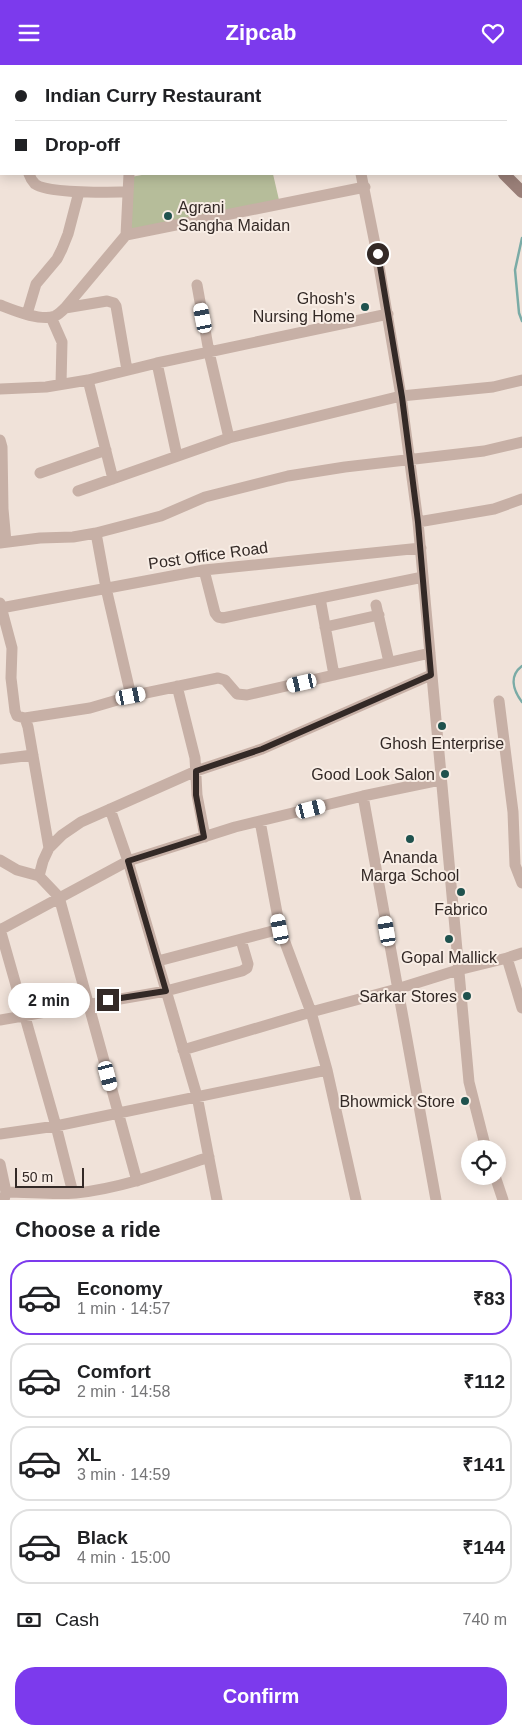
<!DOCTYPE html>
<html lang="en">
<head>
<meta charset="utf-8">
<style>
	:root { --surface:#fff; --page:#f2f2f2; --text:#202124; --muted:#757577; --line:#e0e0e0; --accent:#7c3aed }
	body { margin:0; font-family:Arial,sans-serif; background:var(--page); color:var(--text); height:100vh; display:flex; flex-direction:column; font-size:19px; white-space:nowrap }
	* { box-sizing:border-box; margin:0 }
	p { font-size:16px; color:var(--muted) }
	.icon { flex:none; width:28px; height:28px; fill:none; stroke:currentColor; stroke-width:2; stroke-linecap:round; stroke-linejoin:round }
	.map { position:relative; height:1135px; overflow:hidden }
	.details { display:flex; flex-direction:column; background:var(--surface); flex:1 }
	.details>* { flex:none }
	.banner { position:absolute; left:0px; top:0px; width:522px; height:110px; box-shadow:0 2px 12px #0003; display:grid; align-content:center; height:110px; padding:0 15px; background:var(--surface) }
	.buttons { position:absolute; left:461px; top:1075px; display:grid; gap:10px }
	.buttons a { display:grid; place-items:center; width:45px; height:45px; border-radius:50%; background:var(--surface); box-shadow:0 2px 12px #0003; font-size:25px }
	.scale { position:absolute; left:15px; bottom:12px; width:69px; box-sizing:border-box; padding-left:5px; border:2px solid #332926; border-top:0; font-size:14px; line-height:18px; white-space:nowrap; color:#332926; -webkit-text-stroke:4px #f8ede5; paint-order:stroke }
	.end { position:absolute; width:22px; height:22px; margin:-11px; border:6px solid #332926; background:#fff; box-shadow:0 0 0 2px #fff }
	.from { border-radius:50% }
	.bubble { position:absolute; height:35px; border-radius:18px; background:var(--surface); box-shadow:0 2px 12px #0003; font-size:16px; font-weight:700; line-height:35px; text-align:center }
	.car { position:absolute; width:15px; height:30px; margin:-15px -8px; border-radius:6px; box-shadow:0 0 4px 1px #0007; background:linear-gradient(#fff 24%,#345 0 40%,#fff 0 76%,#345 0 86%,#fff 0) }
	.banner b { display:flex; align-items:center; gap:18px; height:48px; font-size:19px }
	.banner b+b { border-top:1px solid var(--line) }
	.banner i { width:12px; height:12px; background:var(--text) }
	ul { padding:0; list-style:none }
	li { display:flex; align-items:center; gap:15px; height:75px; margin:0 10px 8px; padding:0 5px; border:2px solid var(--line); border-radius:20px }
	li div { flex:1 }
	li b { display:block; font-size:19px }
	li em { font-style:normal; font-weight:700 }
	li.on { border-color:var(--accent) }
	li>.icon { width:45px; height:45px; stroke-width:1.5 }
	h2 { padding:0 15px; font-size:22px; line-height:60px }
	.pay { display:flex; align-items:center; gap:12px; height:55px; padding:0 15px; font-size:19px }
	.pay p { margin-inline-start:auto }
	.action { display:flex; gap:10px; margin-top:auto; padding:10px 15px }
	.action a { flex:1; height:58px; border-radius:20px; background:var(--accent); color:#fff; font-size:20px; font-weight:700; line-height:58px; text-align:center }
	header { display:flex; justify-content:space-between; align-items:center; height:65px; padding:0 15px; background:var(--accent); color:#fff; font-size:22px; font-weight:700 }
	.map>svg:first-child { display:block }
</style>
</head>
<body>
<header><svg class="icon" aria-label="menu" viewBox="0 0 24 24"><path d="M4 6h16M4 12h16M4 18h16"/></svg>Zipcab<svg class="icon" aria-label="heart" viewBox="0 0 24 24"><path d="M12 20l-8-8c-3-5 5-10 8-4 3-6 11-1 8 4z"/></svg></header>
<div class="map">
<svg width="522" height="1135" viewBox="0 0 522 1135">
	<rect width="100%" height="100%" fill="#f0e2d9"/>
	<path fill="#b6bd9a" d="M147,109H273L279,135L131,166V112Z"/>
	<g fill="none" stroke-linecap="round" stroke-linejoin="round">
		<path stroke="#7aaba6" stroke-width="2.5" d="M30,1L34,0
			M0,12L1,11
			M522,173L515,205L519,248L522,256
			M522,601C509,611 513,625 522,637"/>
		<path stroke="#c7b0a6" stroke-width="11" d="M207,0L208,1
			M336,0V1
			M462,1L467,0
			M0,74H1
			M29,109C30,112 32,116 35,119C48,129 110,127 128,127
			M361,109L377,189L401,331L418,457L469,1017L486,1084
			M126,170L365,122
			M197,220L209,287L229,373
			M0,240C13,245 41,257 55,251C59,249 62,246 65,243L126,170L129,109
			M65,243L107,236L114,238L116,241L127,305
			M27,249L36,219L57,194L62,184L68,169L79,127
			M51,252L62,277L61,319
			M157,298L177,391
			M88,315L113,414
			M0,324L46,322L88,315L157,298L388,249
			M0,375L2,382L3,444L6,477
			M40,408L106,385
			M78,426L229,373L401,331L493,322L522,315
			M418,457L494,444L522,434
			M96,468L106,523L131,631
			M0,478L40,473L73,472L96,468L161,451L205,432L288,411L345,402L484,386L522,377
			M204,505L215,548L218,552L223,553L423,512
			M320,533L334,610
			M0,538L12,583L11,613L15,646L17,651L25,653L28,662L49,783L43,796L39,811
			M376,540L389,597
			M1,543L204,505L421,483
			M325,562L379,550
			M177,621L195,693L197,730L205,772
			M499,636L513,747L515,800L522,818
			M25,653L90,643L131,631L218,613L225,615L237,629L247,630L430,588
			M0,694L33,690
			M363,731L436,1135
			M110,744L128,796L197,1031L217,1135
			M260,756L280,864L311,947L327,1005L356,1135
			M49,783L62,770L81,757L196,706L262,684L431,610
			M0,795L17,805L39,811L59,832L137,1116
			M0,864L56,1061L73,1128
			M0,865L128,796L235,762L363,731L440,715
			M507,893L522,943
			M158,896L280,864
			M0,955L166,926L242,906L247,903L248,899L241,875
			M183,985L311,947L397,924L458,905L507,893L522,888
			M0,1069L56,1061L327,1005
			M0,1099L6,1127L4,1135
			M495,1111L503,1135
			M6,1127C29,1127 53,1130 76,1128C122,1123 165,1107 209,1092"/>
		<path stroke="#9a7f78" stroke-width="12" d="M398,0L399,1
			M504,109L522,127"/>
	</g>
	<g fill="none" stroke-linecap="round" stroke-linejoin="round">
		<path stroke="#332926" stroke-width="6" d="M108,935L166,926L128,796L204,772L196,730V706L262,684L431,610L418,457L402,332L378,189"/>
	</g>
	<g fill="#1f524e" stroke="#f8ede5" stroke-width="2">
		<circle cx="168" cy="151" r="5"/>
		<circle cx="365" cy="242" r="5"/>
		<circle cx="442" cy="661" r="5"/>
		<circle cx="445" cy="709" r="5"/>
		<circle cx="410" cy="774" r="5"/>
		<circle cx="461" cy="827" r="5"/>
		<circle cx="449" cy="874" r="5"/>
		<circle cx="467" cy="931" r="5"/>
		<circle cx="465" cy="1036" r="5"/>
	</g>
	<g text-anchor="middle" stroke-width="4" stroke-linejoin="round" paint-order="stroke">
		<g font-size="16" fill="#332926" stroke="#f8ede5" text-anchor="end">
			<text x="178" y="148" text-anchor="start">Agrani<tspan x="178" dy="18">Sangha Maidan</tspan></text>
			<text x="355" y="239">Ghosh's<tspan x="355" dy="18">Nursing Home</tspan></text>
			<text x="442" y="684" text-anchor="middle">Ghosh Enterprise</text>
			<text x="435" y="715">Good Look Salon</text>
			<text x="410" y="798" text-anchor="middle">Ananda<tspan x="410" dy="18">Marga School</tspan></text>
			<text x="461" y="850" text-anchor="middle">Fabrico</text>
			<text x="449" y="898" text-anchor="middle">Gopal Mallick</text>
			<text x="457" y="937">Sarkar Stores</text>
			<text x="455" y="1042">Bhowmick Store</text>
		</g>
		<g font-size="16" fill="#332926" stroke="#f8ede5">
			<text transform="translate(208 490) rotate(-8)" y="6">Post Office Road</text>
		</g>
	</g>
</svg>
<div class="buttons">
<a><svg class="icon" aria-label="locate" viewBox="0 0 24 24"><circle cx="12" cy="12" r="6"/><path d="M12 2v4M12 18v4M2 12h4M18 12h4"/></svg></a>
</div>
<div class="scale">50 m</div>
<i class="end from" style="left:378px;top:189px"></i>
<i class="end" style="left:108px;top:935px"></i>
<div class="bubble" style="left:8px;top:918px;width:82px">2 min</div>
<i class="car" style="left:203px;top:253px;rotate:349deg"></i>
<i class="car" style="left:302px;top:618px;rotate:257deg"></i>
<i class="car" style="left:131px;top:631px;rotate:79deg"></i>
<i class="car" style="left:311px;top:744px;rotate:76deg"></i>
<i class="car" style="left:280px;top:864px;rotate:349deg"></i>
<i class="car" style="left:387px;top:866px;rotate:350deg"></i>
<i class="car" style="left:108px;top:1011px;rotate:165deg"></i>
<div class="banner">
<b><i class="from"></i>Indian Curry Restaurant</b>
<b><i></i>Drop-off</b>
</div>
</div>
<section class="details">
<h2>Choose a ride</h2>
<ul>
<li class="on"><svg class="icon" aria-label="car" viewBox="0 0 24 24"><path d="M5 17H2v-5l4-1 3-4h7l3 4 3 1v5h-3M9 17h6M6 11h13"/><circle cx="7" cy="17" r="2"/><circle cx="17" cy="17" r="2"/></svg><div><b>Economy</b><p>1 min · 14:57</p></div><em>₹83</em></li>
<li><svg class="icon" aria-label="car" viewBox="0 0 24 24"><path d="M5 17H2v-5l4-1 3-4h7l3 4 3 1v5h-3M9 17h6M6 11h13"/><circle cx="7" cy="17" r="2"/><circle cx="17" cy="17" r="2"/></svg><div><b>Comfort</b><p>2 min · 14:58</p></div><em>₹112</em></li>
<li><svg class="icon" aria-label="car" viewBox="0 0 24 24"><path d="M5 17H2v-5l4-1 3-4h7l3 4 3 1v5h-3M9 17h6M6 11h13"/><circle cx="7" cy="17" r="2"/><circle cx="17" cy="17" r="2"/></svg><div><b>XL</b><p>3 min · 14:59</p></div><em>₹141</em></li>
<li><svg class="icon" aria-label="car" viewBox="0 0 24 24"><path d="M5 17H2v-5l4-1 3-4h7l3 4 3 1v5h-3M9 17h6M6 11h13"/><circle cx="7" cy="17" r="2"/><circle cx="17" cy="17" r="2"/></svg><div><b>Black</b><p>4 min · 15:00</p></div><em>₹144</em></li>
</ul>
<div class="pay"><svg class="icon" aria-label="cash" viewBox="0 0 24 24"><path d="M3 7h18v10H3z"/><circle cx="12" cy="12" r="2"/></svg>Cash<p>740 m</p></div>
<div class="action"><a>Confirm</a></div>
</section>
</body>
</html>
